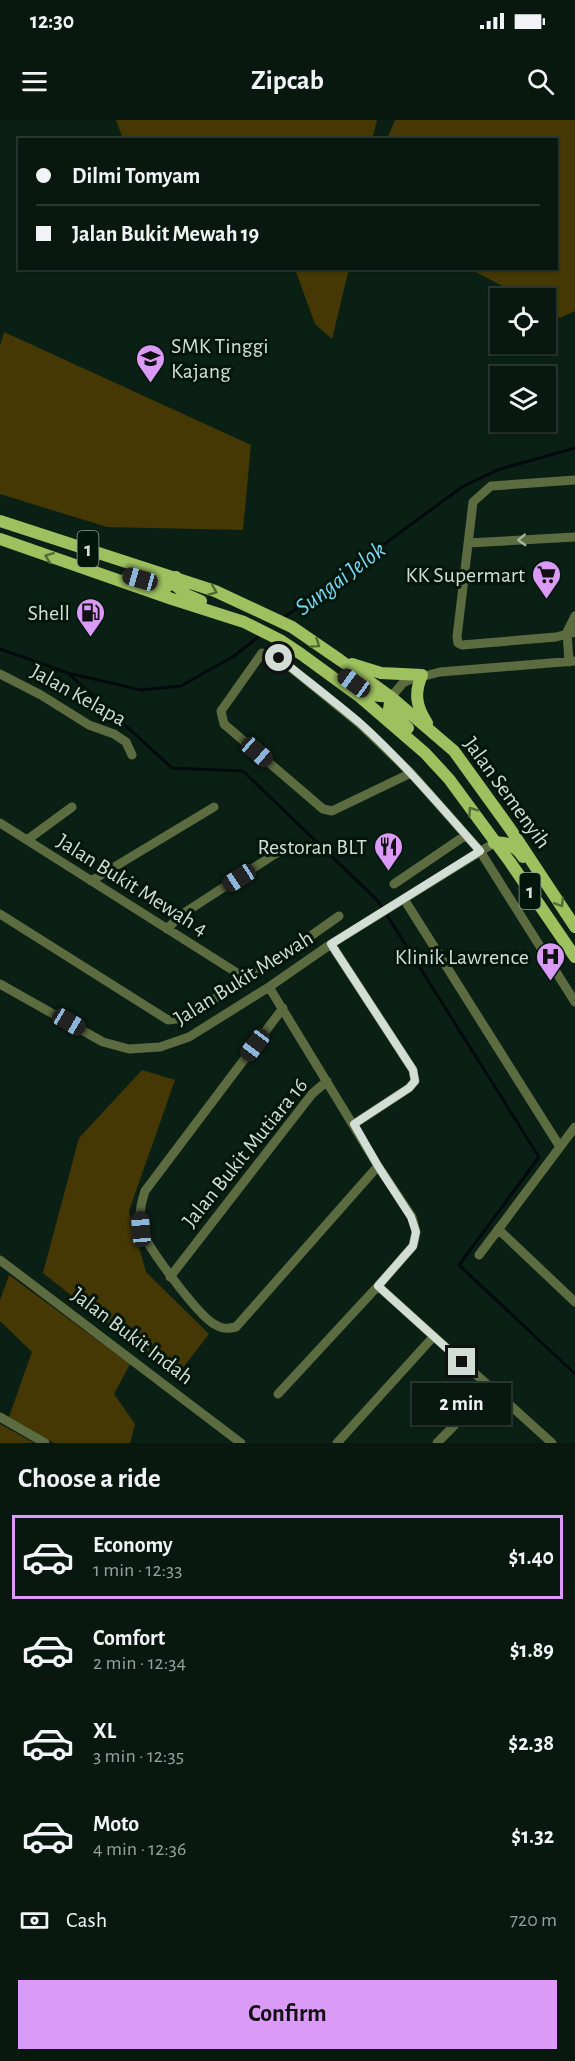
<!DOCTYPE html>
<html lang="en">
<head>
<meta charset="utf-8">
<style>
	:root { --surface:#08180f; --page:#16251d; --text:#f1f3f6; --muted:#98a09e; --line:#29372f; --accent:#da9af6 }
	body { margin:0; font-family:"Alegreya Sans",sans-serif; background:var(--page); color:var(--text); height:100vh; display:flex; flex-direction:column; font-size:22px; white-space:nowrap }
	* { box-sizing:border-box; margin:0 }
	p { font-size:20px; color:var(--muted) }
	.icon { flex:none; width:33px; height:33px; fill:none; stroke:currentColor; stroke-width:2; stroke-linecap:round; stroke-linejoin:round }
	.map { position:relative; height:1323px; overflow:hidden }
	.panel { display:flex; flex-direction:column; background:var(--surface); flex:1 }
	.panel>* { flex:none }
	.guide { position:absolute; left:18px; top:18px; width:540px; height:132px; border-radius:0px; box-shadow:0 2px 4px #0004,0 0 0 2px var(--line); display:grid; align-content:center; height:132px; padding:0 18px; background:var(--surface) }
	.controls { position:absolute; left:490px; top:168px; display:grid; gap:12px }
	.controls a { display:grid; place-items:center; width:66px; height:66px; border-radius:0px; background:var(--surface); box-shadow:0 2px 4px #0004,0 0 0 2px var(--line); font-size:30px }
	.end { position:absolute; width:27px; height:27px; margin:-14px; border:8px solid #d1ddd5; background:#111; box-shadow:0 0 0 3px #111 }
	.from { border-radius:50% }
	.bubble { position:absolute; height:42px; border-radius:0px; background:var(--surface); box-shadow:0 2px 4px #0004,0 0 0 2px var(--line); font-size:20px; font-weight:700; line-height:42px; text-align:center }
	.car { position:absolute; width:18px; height:36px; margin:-18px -9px; border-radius:8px; box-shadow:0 0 4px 2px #0007; background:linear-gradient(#222 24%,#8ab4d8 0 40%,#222 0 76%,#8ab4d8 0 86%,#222 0) }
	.guide b { display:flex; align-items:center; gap:21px; height:57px; font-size:22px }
	.guide b+b { border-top:2px solid var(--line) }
	.guide i { width:15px; height:15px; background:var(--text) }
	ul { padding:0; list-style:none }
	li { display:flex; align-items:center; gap:18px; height:84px; margin:0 12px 9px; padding:0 6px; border:3px solid transparent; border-radius:0px }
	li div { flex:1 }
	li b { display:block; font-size:22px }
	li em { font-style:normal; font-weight:700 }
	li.active { border-color:var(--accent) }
	li>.icon { width:54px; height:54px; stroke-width:1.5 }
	h2 { padding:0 18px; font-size:27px; line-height:72px }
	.pay { display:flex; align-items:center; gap:15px; height:66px; padding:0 18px; font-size:22px }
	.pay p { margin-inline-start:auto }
	.primary-button { display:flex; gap:12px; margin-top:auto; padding:12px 18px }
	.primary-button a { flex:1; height:69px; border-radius:0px; background:var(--accent); color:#111; font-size:24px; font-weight:700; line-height:69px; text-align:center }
	.status { display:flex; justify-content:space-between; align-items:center; height:42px; padding:0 30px; background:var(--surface); direction:ltr }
	.status svg { height:16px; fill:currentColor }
	header { display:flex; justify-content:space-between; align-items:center; height:78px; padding:0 18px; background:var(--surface); font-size:27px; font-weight:700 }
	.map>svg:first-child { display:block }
</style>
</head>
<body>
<div class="status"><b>12:30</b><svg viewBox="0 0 49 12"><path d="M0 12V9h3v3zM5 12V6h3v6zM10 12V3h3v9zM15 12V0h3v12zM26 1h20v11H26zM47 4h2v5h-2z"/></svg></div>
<header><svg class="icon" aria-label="menu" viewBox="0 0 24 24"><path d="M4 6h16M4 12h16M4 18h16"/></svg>Zipcab<svg class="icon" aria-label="search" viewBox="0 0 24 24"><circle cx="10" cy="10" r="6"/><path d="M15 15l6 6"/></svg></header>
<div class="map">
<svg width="575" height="1323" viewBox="0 0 575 1323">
	<rect width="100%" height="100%" fill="#0b2014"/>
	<path fill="#453805" d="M116,0H377L372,20L123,19Z
		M395,0H575V191L560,198L546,190V178H525L470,149L556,148V20L387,19Z
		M295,149H349L332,219L315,204Z
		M4,212L251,325L243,410L107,407L0,374V226Z
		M142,950L175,960L129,1091L146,1152L209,1214L175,1258L43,1153L79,1018Z
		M9,1155L130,1244L114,1274L135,1304L130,1323H54L9,1297L32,1232L0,1201V1180Z
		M0,1304L34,1323H0Z"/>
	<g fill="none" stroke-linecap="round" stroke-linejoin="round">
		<path stroke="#020a0e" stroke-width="3" d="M282,499L462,367L497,350L575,328
			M0,529L68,553L141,570L181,566L234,536L262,514
			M68,553L172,648L243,651L378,781L539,1037L459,1145L575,1254"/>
		<path stroke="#5c6c40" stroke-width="9" d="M575,360L491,366L473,382L457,517L458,523L462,525L556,517L575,512
			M468,423L575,417
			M569,542L567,512L575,496
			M0,554L41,575L89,605L114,614L126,622L132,635
			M391,577L403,563L409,560L440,552L575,541
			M411,653L332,691L323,689L224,604L221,591L262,533L279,538L360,604L411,653L480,731L575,882
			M0,703L245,858
			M27,720L72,687
			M91,761L214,687
			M394,764L466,715
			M404,779L560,1027
			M0,794L168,900L184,898L288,832L339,796
			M167,809L181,795L278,732
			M331,824L413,950L415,961L409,968L354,1004
			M0,864L103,922L129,929L160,927L189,917L269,867L331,824L494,723
			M269,867L378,1046L412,1097L416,1112L413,1126L378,1166L278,1274
			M283,888L145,1071C141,1083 138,1095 141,1108C146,1126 198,1195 214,1204C222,1209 227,1209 236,1207L378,1046
			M498,1109L575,1182
			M479,1135L575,1007
			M0,1140L241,1323
			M170,1157L312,974L327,961
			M378,1166L552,1323
			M0,1297L45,1323
			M337,1323L434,1216
			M437,1323L491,1268"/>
		<path stroke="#9ec05f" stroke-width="12" d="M0,401L215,471L292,507L340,540L391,577L454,631L511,710L575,807
			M0,419L172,479L244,502L280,520L301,534L360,577L425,633L449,659L510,742L575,837
			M128,456L168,466L176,457
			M176,457L175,465L187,475L201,481
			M352,544L381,553L422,555C414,573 416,586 427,603
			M349,559L372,575L390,577
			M391,577L389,589L408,608
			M494,723C507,721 516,726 523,737"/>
	</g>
	<defs><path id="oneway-chevron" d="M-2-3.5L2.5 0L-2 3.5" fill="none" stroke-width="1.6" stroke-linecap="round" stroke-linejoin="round" transform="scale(1.5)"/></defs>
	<use stroke="#a8b5a1" href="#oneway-chevron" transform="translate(522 420) rotate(177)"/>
	<g stroke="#506b35">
		<use href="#oneway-chevron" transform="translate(49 437) rotate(-160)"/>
		<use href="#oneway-chevron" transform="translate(213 471) rotate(22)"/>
		<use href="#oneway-chevron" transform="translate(316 524) rotate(34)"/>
		<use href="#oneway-chevron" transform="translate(472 691) rotate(-125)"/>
		<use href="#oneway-chevron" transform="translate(560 783) rotate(58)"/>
	</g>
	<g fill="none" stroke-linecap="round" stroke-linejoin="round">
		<path stroke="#d1ddd5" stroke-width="8" d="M279,538C306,560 334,581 361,604C404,643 442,688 480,731L331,824L413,950L415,961L409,968L354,1004L378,1046L411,1097L416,1112L413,1126L378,1166L462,1242"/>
	</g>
	<defs>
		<symbol id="school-pin" viewBox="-11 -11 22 30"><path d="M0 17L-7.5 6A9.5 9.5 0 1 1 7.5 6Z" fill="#da9af6" stroke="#03160b"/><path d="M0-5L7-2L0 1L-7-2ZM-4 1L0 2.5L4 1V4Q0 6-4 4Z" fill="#111"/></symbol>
		<symbol id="supermarket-pin" viewBox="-11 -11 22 30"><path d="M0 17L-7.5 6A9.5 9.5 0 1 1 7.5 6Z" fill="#da9af6" stroke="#03160b"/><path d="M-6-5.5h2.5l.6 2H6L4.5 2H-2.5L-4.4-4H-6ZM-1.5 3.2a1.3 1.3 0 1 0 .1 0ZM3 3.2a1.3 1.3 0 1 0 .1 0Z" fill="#111"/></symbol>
		<symbol id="fuel-pin" viewBox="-11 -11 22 30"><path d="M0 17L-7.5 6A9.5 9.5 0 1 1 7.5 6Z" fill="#da9af6" stroke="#03160b"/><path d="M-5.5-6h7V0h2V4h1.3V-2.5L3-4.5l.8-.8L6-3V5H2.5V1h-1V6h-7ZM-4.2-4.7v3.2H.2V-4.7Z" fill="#111"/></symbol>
		<symbol id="restaurant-pin" viewBox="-11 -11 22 30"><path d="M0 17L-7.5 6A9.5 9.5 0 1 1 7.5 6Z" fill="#da9af6" stroke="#03160b"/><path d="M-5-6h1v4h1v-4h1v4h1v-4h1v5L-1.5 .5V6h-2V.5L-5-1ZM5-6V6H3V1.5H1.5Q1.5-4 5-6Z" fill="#111"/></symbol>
		<symbol id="hospital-pin" viewBox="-11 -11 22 30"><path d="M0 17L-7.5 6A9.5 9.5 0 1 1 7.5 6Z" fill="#da9af6" stroke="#03160b"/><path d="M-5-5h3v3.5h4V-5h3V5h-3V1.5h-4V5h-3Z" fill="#111"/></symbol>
	</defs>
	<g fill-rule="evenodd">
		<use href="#school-pin" x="134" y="222" width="33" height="45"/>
		<use href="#supermarket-pin" x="530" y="438" width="33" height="45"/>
		<use href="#fuel-pin" x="74" y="476" width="33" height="45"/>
		<use href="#restaurant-pin" x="372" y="710" width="33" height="45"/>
		<use href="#hospital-pin" x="534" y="820" width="33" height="45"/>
	</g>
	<g text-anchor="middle" stroke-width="6" stroke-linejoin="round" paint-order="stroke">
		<g fill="#03160b" stroke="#93a198" stroke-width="1.5">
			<rect x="77.5" y="411" width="21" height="36" rx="4.5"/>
			<rect x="519.5" y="753" width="21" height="36" rx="4.5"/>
		</g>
		<g font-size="21" font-weight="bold" fill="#d1ddd5">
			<text x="88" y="436">1</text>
			<text x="530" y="778">1</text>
		</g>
		<g font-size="22" fill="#d1ddd5" stroke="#03160b" text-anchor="end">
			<text x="171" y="233" text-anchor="start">SMK Tinggi<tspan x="171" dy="25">Kajang</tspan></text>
			<text x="525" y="462">KK Supermart</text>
			<text x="70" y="500">Shell</text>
			<text x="367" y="734">Restoran BLT</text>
			<text x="529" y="844">Klinik Lawrence</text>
		</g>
		<g font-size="22" fill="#d1ddd5" stroke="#03160b">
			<text transform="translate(79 574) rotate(29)" y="8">Jalan Kelapa</text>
			<text transform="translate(508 672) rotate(54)" y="8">Jalan Semenyih</text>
			<text transform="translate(133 764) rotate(32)" y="8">Jalan Bukit Mewah 4</text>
			<text transform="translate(243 857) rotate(-32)" y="8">Jalan Bukit Mewah</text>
			<text transform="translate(244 1032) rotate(-51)" y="8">Jalan Bukit Mutiara 16</text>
			<text transform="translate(133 1215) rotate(37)" y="8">Jalan Bukit Indah</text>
		</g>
		<g font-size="24" font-style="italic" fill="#79d8f6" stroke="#03160b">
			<text transform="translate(340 458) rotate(-37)" y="8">Sungai Jelok</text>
		</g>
	</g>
</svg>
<div class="controls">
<a><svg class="icon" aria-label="locate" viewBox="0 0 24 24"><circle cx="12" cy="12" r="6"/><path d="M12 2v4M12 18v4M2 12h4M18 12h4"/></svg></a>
<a><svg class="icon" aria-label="layers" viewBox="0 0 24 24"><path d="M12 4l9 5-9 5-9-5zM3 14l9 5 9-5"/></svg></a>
</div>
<i class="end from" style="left:279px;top:538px"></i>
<i class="end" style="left:462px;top:1242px"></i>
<div class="bubble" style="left:412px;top:1263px;width:99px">2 min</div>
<i class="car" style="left:140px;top:459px;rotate:286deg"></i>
<i class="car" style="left:354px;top:563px;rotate:306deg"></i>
<i class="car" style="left:257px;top:632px;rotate:131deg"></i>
<i class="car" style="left:239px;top:758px;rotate:237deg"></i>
<i class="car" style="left:69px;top:902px;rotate:120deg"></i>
<i class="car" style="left:255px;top:925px;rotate:217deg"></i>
<i class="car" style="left:141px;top:1109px;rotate:355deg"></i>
<div class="guide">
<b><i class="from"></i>Dilmi Tomyam</b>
<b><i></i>Jalan Bukit Mewah 19</b>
</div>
</div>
<section class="panel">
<h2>Choose a ride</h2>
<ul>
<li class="active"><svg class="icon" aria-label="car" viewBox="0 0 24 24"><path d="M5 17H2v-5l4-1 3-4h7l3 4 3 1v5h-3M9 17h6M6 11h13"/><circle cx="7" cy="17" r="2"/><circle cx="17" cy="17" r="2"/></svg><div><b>Economy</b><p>1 min · 12:33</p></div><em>$1.40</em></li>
<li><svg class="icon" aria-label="car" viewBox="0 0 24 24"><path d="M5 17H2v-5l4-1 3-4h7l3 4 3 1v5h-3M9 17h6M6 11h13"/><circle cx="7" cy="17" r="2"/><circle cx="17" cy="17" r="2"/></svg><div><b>Comfort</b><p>2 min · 12:34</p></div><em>$1.89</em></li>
<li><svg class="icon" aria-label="car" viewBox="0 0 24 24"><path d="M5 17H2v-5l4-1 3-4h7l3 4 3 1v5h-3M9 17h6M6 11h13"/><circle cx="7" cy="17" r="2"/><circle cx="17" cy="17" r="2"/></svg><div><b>XL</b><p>3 min · 12:35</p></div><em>$2.38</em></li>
<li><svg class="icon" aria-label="car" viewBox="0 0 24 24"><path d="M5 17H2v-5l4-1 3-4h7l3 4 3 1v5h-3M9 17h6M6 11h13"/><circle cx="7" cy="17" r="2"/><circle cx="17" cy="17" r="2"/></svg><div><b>Moto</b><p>4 min · 12:36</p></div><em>$1.32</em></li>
</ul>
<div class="pay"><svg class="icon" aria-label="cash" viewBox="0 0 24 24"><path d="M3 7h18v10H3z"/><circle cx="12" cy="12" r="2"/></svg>Cash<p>720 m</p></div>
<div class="primary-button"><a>Confirm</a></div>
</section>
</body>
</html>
